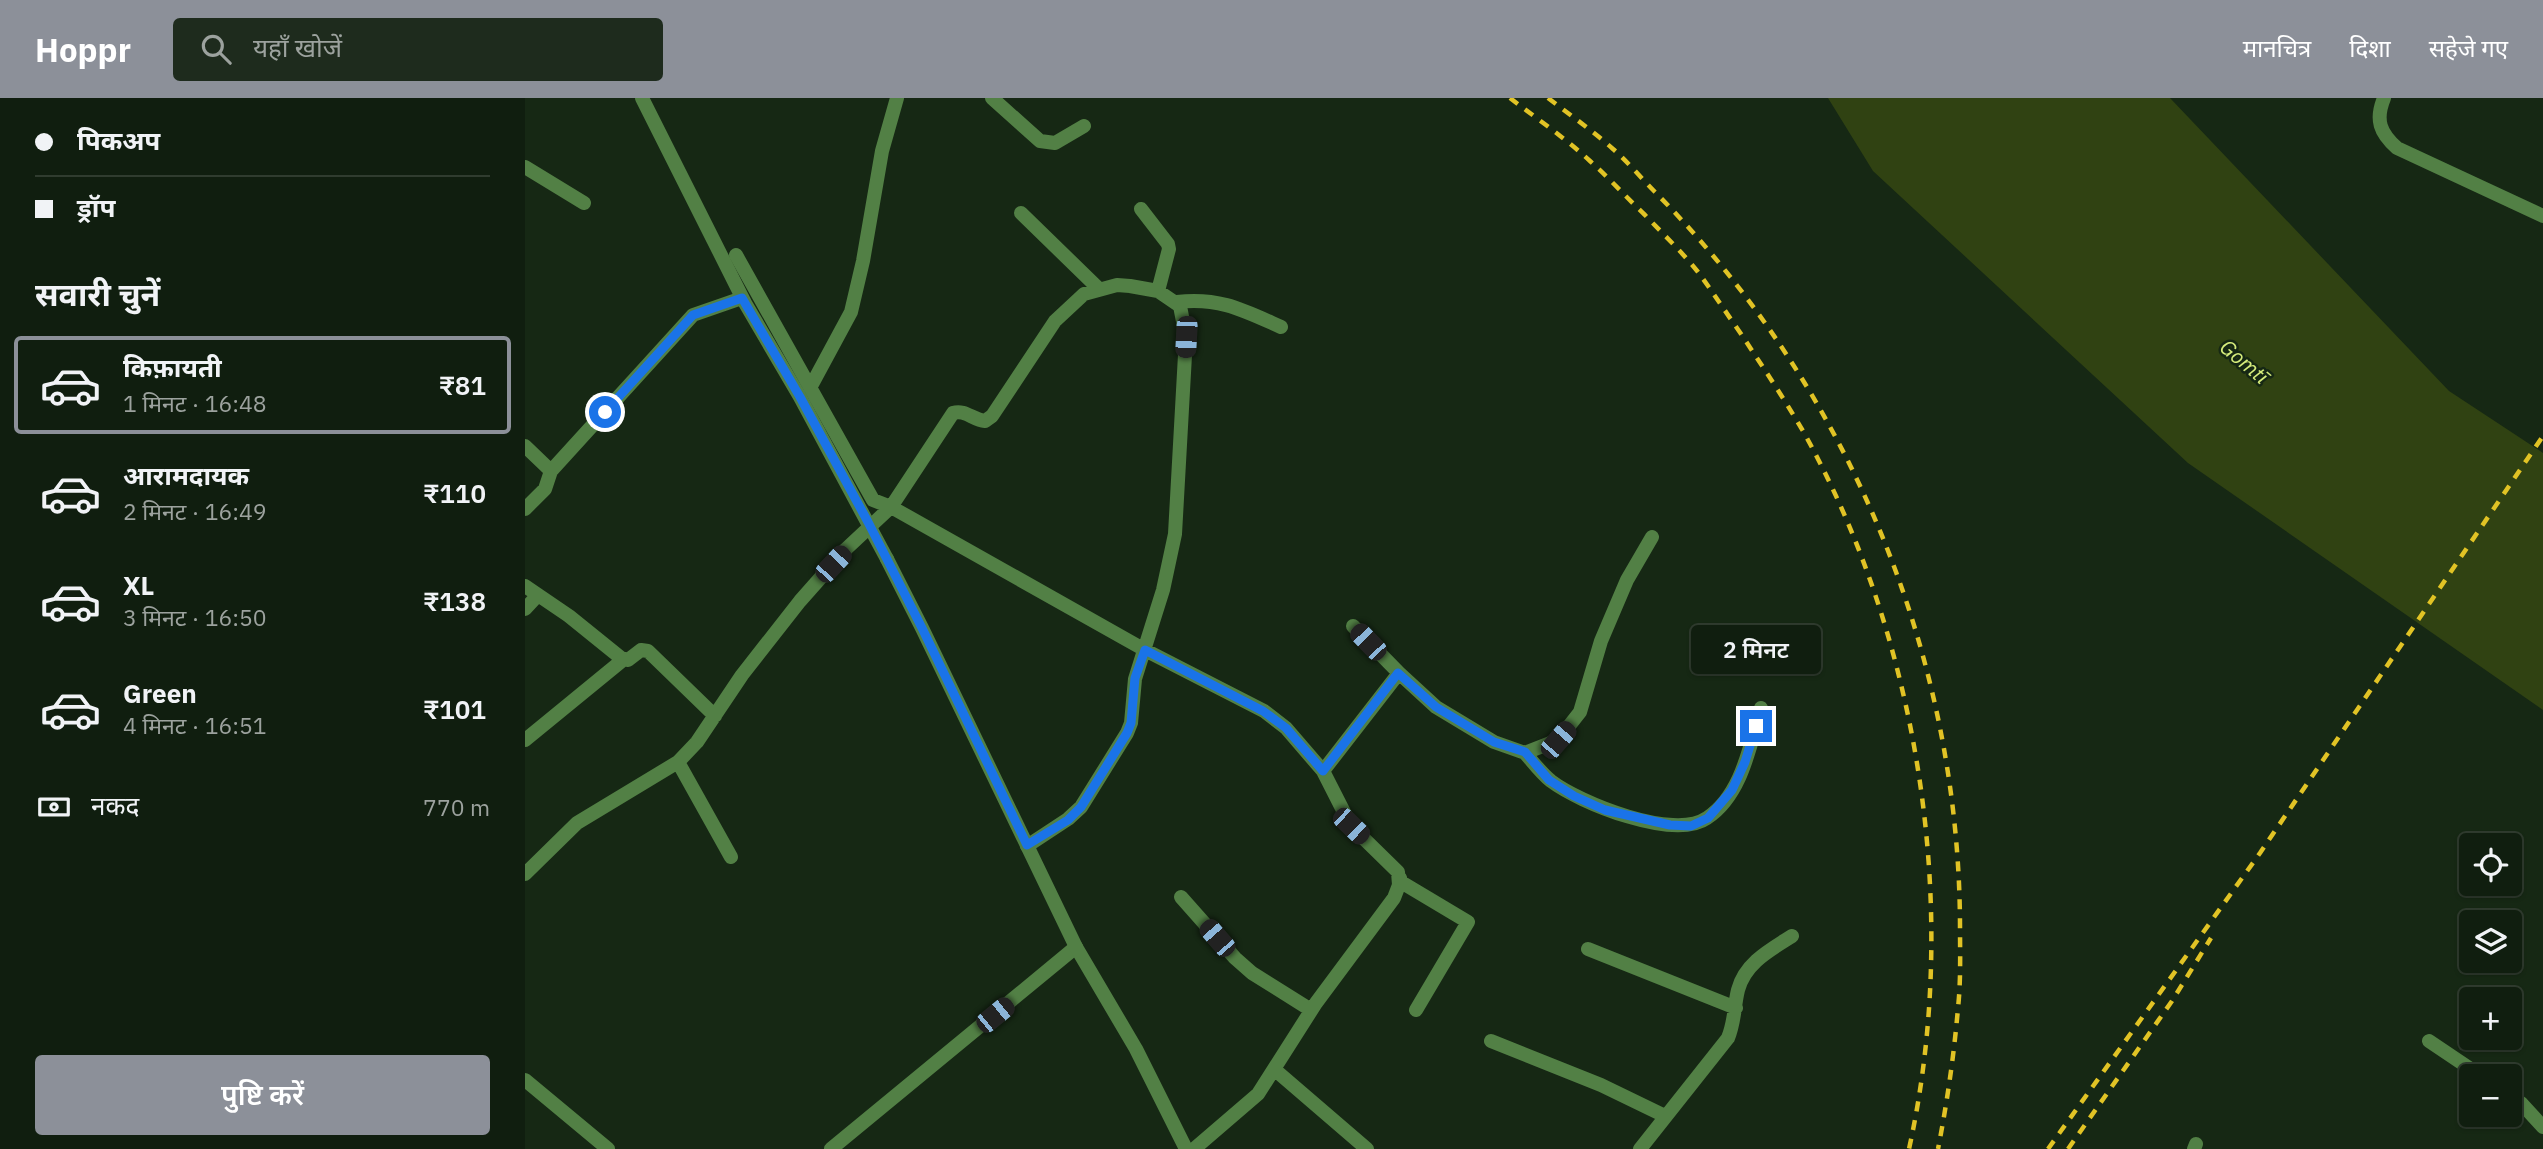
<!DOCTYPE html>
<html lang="hi">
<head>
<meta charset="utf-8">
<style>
	:root { --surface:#101e0f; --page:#1e2b1d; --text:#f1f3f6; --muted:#9ca29e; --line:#303c2f; --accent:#8c9099 }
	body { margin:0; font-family:"IBM Plex Sans","Noto Sans Devanagari",sans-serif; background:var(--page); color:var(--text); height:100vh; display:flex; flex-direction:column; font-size:26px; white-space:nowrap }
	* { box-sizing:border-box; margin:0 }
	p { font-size:23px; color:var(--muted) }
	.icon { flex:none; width:38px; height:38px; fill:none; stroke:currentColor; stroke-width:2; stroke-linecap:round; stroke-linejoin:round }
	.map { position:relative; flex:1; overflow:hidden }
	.side { display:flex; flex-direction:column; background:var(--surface); width:525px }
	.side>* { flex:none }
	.guide { display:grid; align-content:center; height:154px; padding:0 35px; background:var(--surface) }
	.fabs { position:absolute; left:1934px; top:735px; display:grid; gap:14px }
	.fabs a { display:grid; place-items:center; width:63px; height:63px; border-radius:7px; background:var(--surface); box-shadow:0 2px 5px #0004,0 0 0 2px var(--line); font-size:35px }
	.end { position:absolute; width:32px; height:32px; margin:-16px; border:9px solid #1a73e8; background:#fff; box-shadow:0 0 0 4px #fff }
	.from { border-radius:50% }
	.bubble { position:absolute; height:49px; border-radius:7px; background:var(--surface); box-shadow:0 2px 5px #0004,0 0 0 2px var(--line); font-size:23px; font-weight:600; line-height:49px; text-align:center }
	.car { position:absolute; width:21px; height:42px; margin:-21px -10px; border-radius:9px; box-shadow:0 0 5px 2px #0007; background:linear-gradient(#222 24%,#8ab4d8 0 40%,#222 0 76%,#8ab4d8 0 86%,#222 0) }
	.guide b { display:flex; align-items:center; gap:24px; height:66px; font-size:26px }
	.guide b+b { border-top:2px solid var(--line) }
	.guide i { width:18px; height:18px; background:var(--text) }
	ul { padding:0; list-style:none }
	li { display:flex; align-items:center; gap:21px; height:98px; margin:0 14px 10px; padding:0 21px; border:4px solid transparent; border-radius:7px }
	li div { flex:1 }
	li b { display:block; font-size:26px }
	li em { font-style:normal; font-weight:600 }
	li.selected { border-color:var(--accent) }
	li>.icon { width:63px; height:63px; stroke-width:1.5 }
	h2 { padding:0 35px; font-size:32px; line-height:84px }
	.pay { display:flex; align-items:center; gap:18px; height:77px; padding:0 35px; font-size:26px }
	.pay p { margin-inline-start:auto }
	.cta { display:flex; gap:14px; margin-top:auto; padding:14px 35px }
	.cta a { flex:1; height:80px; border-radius:7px; background:var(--accent); color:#fff; font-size:28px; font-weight:600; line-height:80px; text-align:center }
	header { display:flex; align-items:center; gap:42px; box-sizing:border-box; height:98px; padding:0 35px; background:var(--accent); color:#fff }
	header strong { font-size:33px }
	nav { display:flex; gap:38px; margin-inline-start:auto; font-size:24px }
	.search { width:490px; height:63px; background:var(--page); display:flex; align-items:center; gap:18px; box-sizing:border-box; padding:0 24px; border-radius:7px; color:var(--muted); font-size:26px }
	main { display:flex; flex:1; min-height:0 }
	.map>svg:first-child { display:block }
</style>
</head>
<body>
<header>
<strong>Hoppr</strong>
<div class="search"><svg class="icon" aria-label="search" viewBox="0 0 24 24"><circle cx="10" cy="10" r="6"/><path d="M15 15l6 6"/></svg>यहाँ खोजें</div>
<nav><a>मानचित्र</a><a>दिशा</a><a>सहेजे गए</a></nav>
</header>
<main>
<section class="side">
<div class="guide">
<b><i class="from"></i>पिकअप</b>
<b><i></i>ड्रॉप</b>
</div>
<h2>सवारी चुनें</h2>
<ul>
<li class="selected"><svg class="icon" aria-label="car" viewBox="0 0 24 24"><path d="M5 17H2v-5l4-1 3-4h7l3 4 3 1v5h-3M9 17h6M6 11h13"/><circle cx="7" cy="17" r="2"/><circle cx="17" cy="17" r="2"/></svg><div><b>किफ़ायती</b><p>1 मिनट · 16:48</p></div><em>₹81</em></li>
<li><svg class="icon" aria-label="car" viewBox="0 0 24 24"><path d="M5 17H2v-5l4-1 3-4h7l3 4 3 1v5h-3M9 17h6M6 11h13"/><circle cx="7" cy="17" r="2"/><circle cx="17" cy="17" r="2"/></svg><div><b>आरामदायक</b><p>2 मिनट · 16:49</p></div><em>₹110</em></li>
<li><svg class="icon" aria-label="car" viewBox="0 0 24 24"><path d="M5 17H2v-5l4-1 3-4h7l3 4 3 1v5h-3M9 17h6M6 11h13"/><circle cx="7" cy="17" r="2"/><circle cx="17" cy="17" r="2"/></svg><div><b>XL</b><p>3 मिनट · 16:50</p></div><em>₹138</em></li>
<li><svg class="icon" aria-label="car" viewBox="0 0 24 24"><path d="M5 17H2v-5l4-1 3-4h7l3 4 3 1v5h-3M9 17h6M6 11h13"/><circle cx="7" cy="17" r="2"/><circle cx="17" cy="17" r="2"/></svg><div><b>Green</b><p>4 मिनट · 16:51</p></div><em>₹101</em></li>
</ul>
<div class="pay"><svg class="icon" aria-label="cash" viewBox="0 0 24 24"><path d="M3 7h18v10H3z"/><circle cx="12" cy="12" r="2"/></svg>नकद<p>770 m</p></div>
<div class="cta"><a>पुष्टि करें</a></div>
</section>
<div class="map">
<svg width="2018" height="1051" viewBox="0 0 2018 1051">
	<rect width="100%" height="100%" fill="#162814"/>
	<path fill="#304212" d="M1303,0H1645L1924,293L2018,355V612L1663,365L1348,73Z"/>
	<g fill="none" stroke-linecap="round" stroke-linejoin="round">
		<path stroke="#528045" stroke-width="14" d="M467,0L515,43L530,45L559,28
			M1859,0C1850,22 1855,35 1872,50L2018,118
			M0,69L59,105
			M616,111L643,146L644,151L633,193
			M496,115L573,190
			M211,157L348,402L366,409L620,552L739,613L761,630L798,673L826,728L873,774L874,787L869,800L791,905L733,996L669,1051
			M652,204C694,199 718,212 756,229
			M285,290L326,214L338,163L357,53L372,0
			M0,348L26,373
			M0,411L20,391L26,373L168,217L217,200
			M0,488L44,518L96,560L103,562L116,552L123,553L190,618
			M0,511L13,497
			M828,528L874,575L911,609L969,644L1000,655L1033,642L1055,614L1076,543L1102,482L1127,439
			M0,642L99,561
			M1000,655C1008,664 1016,675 1026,683C1055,705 1149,743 1182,720C1217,697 1225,647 1236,610
			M153,664L206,759
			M798,673L874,575
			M0,776L52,725L153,664L172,644L217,577L275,503L321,451L366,409L428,315C440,311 448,322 460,323L467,318L530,223L559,196L592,187L605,188L633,193L655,208L661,239L650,436L638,492L610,581L606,625L602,635L556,709L543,721L502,748
			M875,780L876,784L943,824L891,912
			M656,799L710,860L727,875L786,912
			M1063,851L1211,910
			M966,943L1076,987L1140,1018
			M1904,943L1956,978
			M749,971L842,1051
			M0,982L83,1051
			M1984,997L1996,1005L2018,1029
			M306,1051L551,849
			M1115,1051L1203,940C1210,923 1209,908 1213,892C1220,865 1245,852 1267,838
			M1669,1051L1671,1046"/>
		<path stroke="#528045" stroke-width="14" d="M362,461L397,530L551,849L611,951L661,1051"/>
		<path stroke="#e1c325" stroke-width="4.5" stroke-dasharray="10 9" stroke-linecap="butt" d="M985,0C1011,20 1040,40 1065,63C1084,80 1101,99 1120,117C1138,136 1157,154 1173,174C1187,193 1200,213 1214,233C1236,266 1258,299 1278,333C1396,544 1436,816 1384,1051
			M1023,0C1045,17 1068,33 1088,51C1103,64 1116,80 1130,94C1322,288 1434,554 1435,827C1435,854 1436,882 1433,910C1429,957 1422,1005 1413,1051
			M1523,1051L1735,755L2018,338
			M1543,1051L1647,903L1686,840"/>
		<path stroke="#528045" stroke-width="14" d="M117,0L220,205L275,299L362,461"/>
	</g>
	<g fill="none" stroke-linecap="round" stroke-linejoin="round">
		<path stroke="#1a73e8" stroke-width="9" d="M80,314L168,217L217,200L275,299L343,424L397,530L502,747L543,722L556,709L602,635L606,625L610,580L620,552L738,613L761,630L798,673L873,575L911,609L969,644L1000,654L1024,682L1049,698L1080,712L1145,727L1166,728L1183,720L1207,692L1220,664L1231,628"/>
	</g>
	<g text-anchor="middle" stroke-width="5" stroke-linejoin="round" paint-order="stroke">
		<g font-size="21" font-style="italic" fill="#d6ed7b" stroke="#162814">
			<text transform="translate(1719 264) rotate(40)" y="7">Gomtī</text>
		</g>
	</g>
</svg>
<div class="fabs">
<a><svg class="icon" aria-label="locate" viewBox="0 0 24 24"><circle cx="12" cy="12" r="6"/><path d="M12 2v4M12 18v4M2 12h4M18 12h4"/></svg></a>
<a><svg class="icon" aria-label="layers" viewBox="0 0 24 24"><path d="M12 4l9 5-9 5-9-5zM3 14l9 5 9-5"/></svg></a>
<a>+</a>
<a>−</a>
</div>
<i class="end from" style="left:80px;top:314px"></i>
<i class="end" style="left:1231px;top:628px"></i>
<div class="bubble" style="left:1166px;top:527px;width:130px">2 मिनट</div>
<i class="car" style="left:661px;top:239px;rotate:183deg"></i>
<i class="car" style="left:308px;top:466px;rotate:43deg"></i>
<i class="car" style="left:843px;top:544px;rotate:316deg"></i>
<i class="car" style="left:1033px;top:642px;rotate:41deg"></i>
<i class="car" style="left:826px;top:728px;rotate:134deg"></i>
<i class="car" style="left:692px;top:840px;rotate:319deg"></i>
<i class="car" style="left:470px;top:917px;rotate:51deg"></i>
</div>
</main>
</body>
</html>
